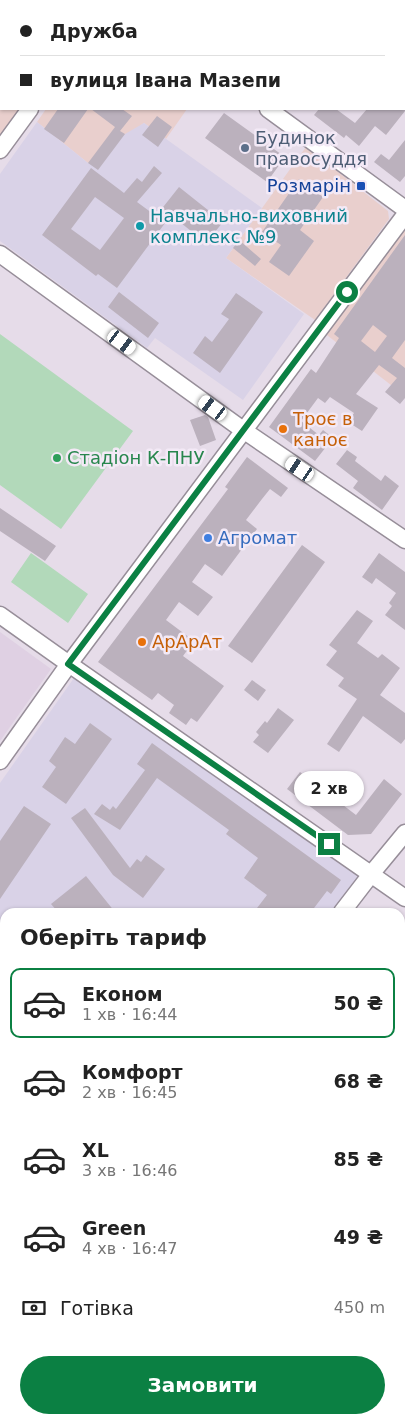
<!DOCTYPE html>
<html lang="uk">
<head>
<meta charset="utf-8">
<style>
	:root { --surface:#fff; --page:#f2f2f2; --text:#222; --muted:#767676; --line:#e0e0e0; --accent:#0b8043 }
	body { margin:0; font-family:"DejaVu Sans",sans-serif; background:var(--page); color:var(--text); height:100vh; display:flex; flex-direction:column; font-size:19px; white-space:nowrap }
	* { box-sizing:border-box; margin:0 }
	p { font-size:16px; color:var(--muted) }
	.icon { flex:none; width:28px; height:28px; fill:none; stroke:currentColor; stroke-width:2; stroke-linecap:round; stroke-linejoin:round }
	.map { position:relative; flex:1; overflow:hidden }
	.drawer { position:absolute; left:0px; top:908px; width:405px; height:516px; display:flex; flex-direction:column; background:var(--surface); border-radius:15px 15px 0 0; box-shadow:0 1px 4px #0004 }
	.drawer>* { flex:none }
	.hud { position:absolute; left:0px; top:0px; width:405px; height:110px; box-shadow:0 1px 4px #0004; display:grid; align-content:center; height:110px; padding:0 20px; background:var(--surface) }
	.end { position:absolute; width:22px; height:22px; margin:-11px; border:6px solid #0b8043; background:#fff; box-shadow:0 0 0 2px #fff }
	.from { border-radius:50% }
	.bubble { position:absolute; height:35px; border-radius:18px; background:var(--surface); box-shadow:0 1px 4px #0004; font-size:16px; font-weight:700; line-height:35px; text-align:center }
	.car { position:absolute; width:15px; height:30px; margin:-15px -8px; border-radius:6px; box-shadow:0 0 4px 1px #0007; background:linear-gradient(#fff 24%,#345 0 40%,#fff 0 76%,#345 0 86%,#fff 0) }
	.hud b { display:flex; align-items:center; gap:18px; height:48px; font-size:19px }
	.hud b+b { border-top:1px solid var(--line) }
	.hud i { width:12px; height:12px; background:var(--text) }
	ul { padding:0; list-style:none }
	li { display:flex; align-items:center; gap:15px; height:70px; margin:0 10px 8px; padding:0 10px; border:2px solid transparent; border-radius:10px }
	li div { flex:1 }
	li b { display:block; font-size:19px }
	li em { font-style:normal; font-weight:700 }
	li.selected { border-color:var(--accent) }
	li>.icon { width:45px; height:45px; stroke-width:1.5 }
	h2 { padding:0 20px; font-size:22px; line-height:60px }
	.pay { display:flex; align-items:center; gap:12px; height:55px; padding:0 20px; font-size:19px }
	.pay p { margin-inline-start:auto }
	.action { display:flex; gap:10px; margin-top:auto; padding:10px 20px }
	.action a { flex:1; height:58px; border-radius:30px; background:var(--accent); color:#fff; font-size:20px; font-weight:700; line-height:58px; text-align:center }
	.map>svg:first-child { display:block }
</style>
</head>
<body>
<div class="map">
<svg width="405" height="1423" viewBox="0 0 405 1423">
	<defs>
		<pattern id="forest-crowns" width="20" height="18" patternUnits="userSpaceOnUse" patternTransform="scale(1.25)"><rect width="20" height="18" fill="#b2d9ba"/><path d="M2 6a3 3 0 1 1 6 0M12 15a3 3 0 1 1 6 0" fill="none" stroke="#99baa0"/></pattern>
	</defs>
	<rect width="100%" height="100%" fill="#e6dce9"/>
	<path fill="#e9cfcd" d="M0,0L99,1H1V109H20L0,136Z
		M46,109H187L166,139L144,123L88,163L37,122Z
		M306,147L388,211L389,219L315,320L226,258Z
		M405,223V396L323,332Z"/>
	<path fill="#d9d2e7" d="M37,122L88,163L125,134L144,123L262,208L226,258L304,314L243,400L155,338L147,348L0,241V174Z
		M74,678L361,875L332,912H5V1197L0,1193V783Z
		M400,1234L405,1237V1423H0V1404L5,1397V1419H400Z"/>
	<path fill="#dfd0e3" d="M0,632L51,669L0,741Z"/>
	<path fill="#b2d9ba" d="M0,334L133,431L61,529L0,485Z
		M31,553L88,594L68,623L11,582Z
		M329,1419H363L369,1423H325Z"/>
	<path fill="url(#forest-crowns)" d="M400,972L405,975V1036L400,1032Z"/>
	<path fill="#bbb1bd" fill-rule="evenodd" d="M58,109H88L64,143L44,129Z
		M91,109H122L132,116L120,131L125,134L98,170L88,163L115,127Z
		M319,109H336L355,123L367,109H405V111L386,135L375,126L359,146L346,135L344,138L314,115Z
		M224,113L285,157L267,182L205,138Z
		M157,116L172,127L158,147L142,135Z
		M405,140V176L400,182L374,162L381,154L389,160Z
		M154,166L162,173L137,202L156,216L179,187L223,222L206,243L171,215L117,288L98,274L96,276L42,235L91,168L124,193L137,178L142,182ZM95,197L124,218L100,250L71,229Z
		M299,179L323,197L300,230L314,241L289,276L269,262L281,245L262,232Z
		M405,235V340L392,358L405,368V398L400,404L385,392L397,378L379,365L356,394L378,408L362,431L348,422L354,413L330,397L325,403L318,398L301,421L319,435L323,430L333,438L315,461L269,427L311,369L316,373L339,338L334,334ZM373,325L387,336L375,352L361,341Z
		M239,240L261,259L255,266L233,248Z
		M119,292L159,323L148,338L108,307Z
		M236,293L263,312L220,373L193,353L205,336L212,342L229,319L221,314Z
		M205,415L208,417L216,440L200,446L190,420Z
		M347,450L357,457L355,461L381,481L385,475L399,486L382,510L353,488L358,481L336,464Z
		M247,457L288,488L281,497L270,489L262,499L246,520L257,529L222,576L205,564L192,582L213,597L198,616L179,602L166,620L194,641L183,656L224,686L197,722L191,718L186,725L169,713L174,705L158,693L152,700L98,662L228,489L225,487Z
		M0,508L56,546L45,561L0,531Z
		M302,545L325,562L252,663L228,646Z
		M379,553L405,572V630L385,615L392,606L389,603L396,593L376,578L372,584L362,577Z
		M357,610L373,621L357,643L378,658L382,654L400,668L380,695L405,713V739L401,744L363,716L339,752L327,744L357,699L338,686L344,678L326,665L337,651L329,645Z
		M252,680L266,690L258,701L244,690Z
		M278,708L294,720L268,753L253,742L259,735L256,732L265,721L267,723Z
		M90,723L112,739L66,804L42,787L56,767L49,761L65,737L75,744Z
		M152,743L341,880L331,894L327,891L311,912H254L267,895L244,878L258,858L226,834L229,830L157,778L120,830L94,814L102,804L110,810L113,806L116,809L145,770L137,764Z
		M300,772L356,815L384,779L402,794L371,834L348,835L287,789Z
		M24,806L51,824L0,899V841Z
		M85,808L130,868L137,859L141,862L146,855L165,869L143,898L113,875L71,818Z
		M86,876L115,912H58L51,904Z"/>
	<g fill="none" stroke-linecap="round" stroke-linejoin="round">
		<defs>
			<path id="minor" d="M120,0L122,1
				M268,109L405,209
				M0,150L30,109
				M0,254L243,430L405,540
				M0,615L69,664L405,898
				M0,761L69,664L405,215
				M342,912L372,873L405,833
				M400,1183L405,1176
				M0,1209L5,1212
				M400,1220L405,1224
				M0,1381L5,1374"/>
		</defs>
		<use href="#minor" stroke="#978e99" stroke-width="19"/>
		<use href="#minor" stroke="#fff" stroke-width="16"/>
	</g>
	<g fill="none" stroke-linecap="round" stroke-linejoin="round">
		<path stroke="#0b8043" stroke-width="6" d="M329,844L68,664L347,292"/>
	</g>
	<circle fill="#5c6f8a" stroke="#f3e9f6" stroke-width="2" cx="245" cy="148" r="5"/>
	<rect fill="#1a4fb4" stroke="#f3e9f6" stroke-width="2" x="356" y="181" width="10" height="10" rx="2.5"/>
	<circle fill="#0f9aa8" stroke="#f3e9f6" stroke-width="2" cx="140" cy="226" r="5"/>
	<g fill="#e8710a" stroke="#f3e9f6" stroke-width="2">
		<circle cx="283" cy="429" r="5"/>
		<circle cx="142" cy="642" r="5"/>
	</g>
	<circle fill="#2e9e5b" stroke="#f3e9f6" stroke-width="2" cx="57" cy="458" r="5"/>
	<circle fill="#3f7fe0" stroke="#f3e9f6" stroke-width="2" cx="208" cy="538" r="5"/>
	<g text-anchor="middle" stroke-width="5" stroke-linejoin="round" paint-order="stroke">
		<g font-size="18" fill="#4e5e75" stroke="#f3e9f6" text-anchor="start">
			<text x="255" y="144">Будинок<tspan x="255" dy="21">правосуддя</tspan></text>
		</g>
		<g font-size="18" fill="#164399" stroke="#f3e9f6" text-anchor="end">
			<text x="351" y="192">Розмарін</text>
		</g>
		<g font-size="18" fill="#0d838f" stroke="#f3e9f6" text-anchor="start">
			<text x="150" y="222">Навчально-виховний<tspan x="150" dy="21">комплекс №9</tspan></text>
		</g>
		<g font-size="18" fill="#c56008" stroke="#f3e9f6" text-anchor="start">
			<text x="293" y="425">Троє в<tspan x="293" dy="21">каноє</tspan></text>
			<text x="152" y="648">АрАрАт</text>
		</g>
		<g font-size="18" fill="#27864d" stroke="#f3e9f6" text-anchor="start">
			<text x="67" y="464">Стадіон К-ПНУ</text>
		</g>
		<g font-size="18" fill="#366cbe" stroke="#f3e9f6" text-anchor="start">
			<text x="218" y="544">Агромат</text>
		</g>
	</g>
</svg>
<i class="end from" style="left:347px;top:292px"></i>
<i class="end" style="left:329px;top:844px"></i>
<div class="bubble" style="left:294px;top:771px;width:70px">2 хв</div>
<i class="car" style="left:122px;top:342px;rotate:126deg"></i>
<i class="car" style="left:213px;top:408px;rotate:306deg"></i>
<i class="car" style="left:300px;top:469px;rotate:304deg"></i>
<div class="hud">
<b><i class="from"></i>Дружба</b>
<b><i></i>вулиця Івана Мазепи</b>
</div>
<section class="drawer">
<h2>Оберіть тариф</h2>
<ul>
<li class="selected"><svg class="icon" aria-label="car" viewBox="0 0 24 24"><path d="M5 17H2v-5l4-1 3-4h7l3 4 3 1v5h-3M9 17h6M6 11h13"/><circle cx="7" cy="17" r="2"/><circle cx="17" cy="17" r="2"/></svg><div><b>Економ</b><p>1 хв · 16:44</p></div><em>50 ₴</em></li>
<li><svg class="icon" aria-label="car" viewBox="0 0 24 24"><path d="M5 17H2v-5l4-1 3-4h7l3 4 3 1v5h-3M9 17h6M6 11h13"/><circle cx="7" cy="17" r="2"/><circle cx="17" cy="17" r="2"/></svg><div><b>Комфорт</b><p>2 хв · 16:45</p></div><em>68 ₴</em></li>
<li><svg class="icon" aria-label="car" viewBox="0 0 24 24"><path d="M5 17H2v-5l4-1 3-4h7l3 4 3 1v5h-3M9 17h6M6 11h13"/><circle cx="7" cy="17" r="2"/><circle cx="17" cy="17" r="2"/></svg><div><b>XL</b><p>3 хв · 16:46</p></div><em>85 ₴</em></li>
<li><svg class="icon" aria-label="car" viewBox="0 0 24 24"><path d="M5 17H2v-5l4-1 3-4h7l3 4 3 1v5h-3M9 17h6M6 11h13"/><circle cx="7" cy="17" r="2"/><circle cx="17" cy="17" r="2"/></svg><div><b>Green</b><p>4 хв · 16:47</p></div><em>49 ₴</em></li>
</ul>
<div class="pay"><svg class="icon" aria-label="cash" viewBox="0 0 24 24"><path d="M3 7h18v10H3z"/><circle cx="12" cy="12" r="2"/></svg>Готівка<p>450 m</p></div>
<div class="action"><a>Замовити</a></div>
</section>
</div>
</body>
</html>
